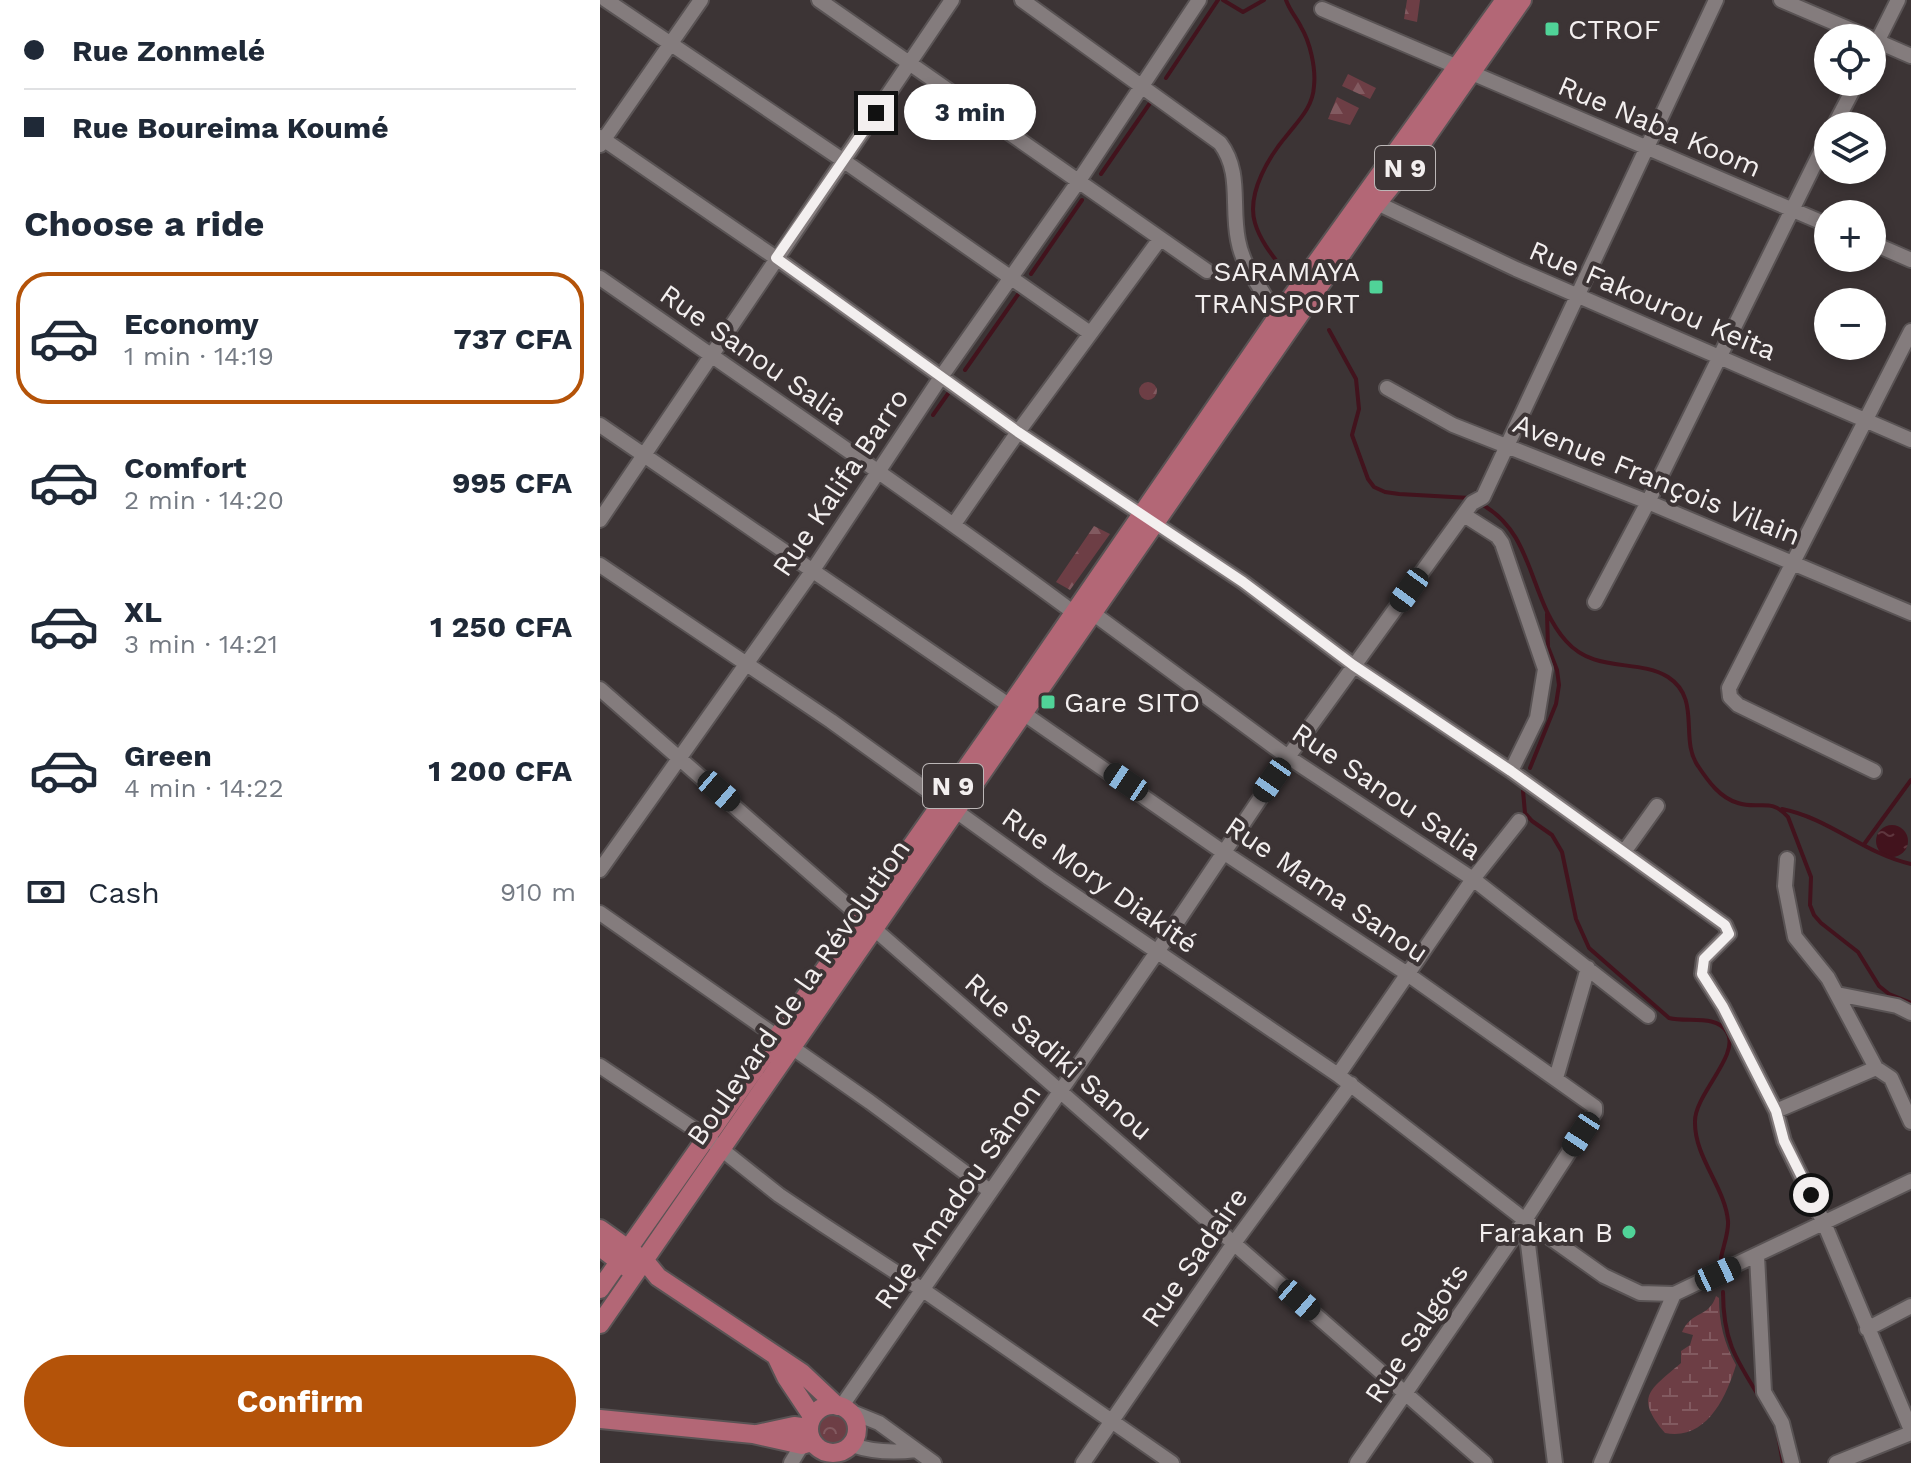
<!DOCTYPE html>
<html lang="en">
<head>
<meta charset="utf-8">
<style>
	:root { --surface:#fff; --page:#f2f2f3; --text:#1f2937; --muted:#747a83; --line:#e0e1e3; --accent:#b45309 }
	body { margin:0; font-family:"Work Sans",sans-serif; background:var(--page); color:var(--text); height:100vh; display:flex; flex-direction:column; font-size:30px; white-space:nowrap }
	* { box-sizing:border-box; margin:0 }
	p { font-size:26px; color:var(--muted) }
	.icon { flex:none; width:44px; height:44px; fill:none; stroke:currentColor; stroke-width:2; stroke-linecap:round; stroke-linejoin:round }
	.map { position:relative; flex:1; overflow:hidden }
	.sheet { display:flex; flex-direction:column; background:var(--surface); width:600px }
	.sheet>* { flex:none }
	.guide { display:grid; align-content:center; height:176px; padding:0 24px; background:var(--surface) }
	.controls { position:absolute; left:1214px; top:24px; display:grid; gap:16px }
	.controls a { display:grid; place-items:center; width:72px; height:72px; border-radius:50%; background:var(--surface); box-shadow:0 4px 12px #0003; font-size:40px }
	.end { position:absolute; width:36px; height:36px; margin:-18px; border:10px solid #f3efef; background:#111; box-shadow:0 0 0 4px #111 }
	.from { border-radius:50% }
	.bubble { position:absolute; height:56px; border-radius:28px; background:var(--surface); box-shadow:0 4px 12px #0003; font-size:26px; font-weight:700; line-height:56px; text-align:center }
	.car { position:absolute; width:24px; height:48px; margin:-24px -12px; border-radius:10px; box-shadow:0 0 6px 2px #0007; background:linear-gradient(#222 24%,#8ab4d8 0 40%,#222 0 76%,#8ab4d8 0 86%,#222 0) }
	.guide b { display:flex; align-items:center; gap:28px; height:76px; font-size:30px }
	.guide b+b { border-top:2px solid var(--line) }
	.guide i { width:20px; height:20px; background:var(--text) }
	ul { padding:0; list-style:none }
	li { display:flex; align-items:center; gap:24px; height:132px; margin:0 16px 12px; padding:0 8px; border:4px solid transparent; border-radius:32px }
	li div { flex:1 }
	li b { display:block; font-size:30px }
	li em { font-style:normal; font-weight:700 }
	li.active { border-color:var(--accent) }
	li>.icon { width:72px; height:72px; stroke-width:1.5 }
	h2 { padding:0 24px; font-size:36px; line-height:96px }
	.pay { display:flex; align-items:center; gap:20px; height:88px; padding:0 24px; font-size:30px }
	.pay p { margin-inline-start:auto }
	.button { display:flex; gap:16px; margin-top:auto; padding:16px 24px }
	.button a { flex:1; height:92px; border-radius:48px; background:var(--accent); color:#fff; font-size:32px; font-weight:700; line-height:92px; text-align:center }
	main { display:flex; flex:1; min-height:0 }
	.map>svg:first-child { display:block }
</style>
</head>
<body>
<main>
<section class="sheet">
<div class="guide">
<b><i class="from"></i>Rue Zonmelé</b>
<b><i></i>Rue Boureima Koumé</b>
</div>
<h2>Choose a ride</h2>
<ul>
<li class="active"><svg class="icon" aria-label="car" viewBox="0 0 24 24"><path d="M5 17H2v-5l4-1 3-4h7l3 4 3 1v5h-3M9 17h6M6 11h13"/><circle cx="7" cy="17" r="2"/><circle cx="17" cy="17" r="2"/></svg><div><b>Economy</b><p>1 min · 14:19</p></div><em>737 CFA</em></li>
<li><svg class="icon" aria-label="car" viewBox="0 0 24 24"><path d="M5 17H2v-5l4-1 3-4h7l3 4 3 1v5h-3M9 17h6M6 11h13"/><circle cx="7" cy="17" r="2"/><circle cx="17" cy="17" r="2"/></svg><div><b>Comfort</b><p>2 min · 14:20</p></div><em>995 CFA</em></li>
<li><svg class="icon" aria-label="car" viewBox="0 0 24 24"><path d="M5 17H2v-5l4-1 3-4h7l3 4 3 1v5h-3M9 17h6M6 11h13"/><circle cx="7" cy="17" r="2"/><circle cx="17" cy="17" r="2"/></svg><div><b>XL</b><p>3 min · 14:21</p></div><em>1 250 CFA</em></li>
<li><svg class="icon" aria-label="car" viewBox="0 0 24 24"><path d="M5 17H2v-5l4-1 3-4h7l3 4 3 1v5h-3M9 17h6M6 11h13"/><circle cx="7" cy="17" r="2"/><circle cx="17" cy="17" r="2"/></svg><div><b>Green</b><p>4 min · 14:22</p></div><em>1 200 CFA</em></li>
</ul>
<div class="pay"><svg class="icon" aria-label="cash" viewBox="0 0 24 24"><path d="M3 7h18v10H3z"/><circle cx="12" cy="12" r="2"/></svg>Cash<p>910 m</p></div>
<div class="button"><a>Confirm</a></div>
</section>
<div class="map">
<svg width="1311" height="1463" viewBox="0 0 1311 1463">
	<defs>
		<pattern id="forest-firs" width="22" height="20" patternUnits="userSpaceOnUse" patternTransform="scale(2)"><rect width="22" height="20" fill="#6d3e45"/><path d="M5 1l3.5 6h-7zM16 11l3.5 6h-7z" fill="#825a60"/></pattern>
		<pattern id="wetland-marsh" width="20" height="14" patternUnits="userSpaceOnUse" patternTransform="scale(2)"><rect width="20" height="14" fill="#6d3e45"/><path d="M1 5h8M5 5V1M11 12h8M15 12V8" fill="none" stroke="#825a60"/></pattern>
		<pattern id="park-crowns" width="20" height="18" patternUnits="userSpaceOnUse" patternTransform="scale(2)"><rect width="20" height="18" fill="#6d3e45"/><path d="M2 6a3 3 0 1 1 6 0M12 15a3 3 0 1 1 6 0" fill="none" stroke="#825a60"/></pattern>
		<pattern id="water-ripples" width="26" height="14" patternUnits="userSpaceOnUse" patternTransform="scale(2)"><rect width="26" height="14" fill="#42131d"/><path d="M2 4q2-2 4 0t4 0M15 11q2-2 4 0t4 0" fill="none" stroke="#5e363e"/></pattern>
	</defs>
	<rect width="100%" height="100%" fill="#3c3435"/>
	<path fill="url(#forest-firs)" d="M807,0H820L817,22L804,19Z
		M748,74L776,88L770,99L742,86Z
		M737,97L759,108L750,125L728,119Z
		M539 391a9 9 0 1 1 18 0a9 9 0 1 1-18 0Z
		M494,526L510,534L470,590L456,582Z"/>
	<path fill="url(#wetland-marsh)" d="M1116,1296L1119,1298C1119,1323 1124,1343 1136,1365C1126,1398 1106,1441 1065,1433C1034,1396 1050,1390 1081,1363V1351L1090,1345L1093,1335L1082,1332C1092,1310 1109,1318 1116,1296Z"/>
	<path fill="url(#park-crowns)" d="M212 1431a19 19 0 1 1 38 0a19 19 0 1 1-38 0Z"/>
	<path fill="url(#water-ripples)" d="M1276 841a16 16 0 1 1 32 0a16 16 0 1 1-32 0Z"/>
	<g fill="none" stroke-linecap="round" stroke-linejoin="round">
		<path stroke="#42131d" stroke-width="4" d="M623,0L643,12L664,0
			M686,0C690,11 696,17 701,27C710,42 716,68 714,86C713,106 700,119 688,134C670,155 646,193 655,223C661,244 678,262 691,280
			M566,78L618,0
			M501,174L550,103
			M431,274L482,200
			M729,330L756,379L759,409L752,435L768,479L774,487L785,492L799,494L870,498
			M365,370L419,293
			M333,415L352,388
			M881,504C935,533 928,598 966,641C995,674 1037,658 1068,677C1102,699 1079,739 1098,766C1108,781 1120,798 1138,803C1159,810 1171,797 1188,817L1211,877L1210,905L1214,915L1221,923L1258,952L1279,986L1289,994L1311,1003
			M930,768L956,704L959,685L957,670L948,647L947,614
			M923,791L925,813L932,821L952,835L962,852L976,919L989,948L1069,1018C1087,1023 1116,1014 1127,1032C1141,1054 1095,1094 1095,1121C1094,1157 1125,1187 1128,1221C1129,1232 1123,1247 1121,1258
			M1182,809C1229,818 1265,854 1311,864
			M1265,843L1311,780
			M1123,1292C1123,1340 1135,1358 1160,1398
			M1177,1430L1183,1463"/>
		<defs>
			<path id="minor" d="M6,0L244,161L490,333
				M219,0L607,271
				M422,0L620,143C642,172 631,205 638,240C644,273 666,290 676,319
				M1181,0L1270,38
				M722,9L1228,225
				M1272,39L1311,56
				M1272,52L1298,0
				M1234,126L1257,82
				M0,137L176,258L418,432L643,582L753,665L911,771L1125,925L1129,934L1104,959L1102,974L1123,1007L1176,1111L1184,1141L1224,1223L1311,1430
				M0,145L101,0
				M777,203L916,269L1311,440
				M1272,243L1311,260
				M0,278C158,388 318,497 473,612
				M787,388L853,425L1048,502L1311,613
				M0,425L410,706
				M864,515L897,536L902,543L945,669L937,718L911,771
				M0,520L352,0
				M354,524L418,432L560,239
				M0,565L231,721L449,878L738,1075L925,1220L1004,1276L1040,1293L1074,1294L1311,1181
				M995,602L1048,502L1228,137
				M494,614L688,757L873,879L1048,1016
				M0,689L885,1463
				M423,713L623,852L806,973L995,1107V1112L925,1220L757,1463
				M1274,771L1138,705L1130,697L1129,688L1311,331
				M1024,852L1057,806
				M1187,859L1185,886L1195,937L1228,978L1276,1068
				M0,870L213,570L341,377L478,182L599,0
				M0,913L270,1102L390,1191
				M1237,994L1297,1006L1311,1013
				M0,1066L106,1137L179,1195L222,1224L323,1290L572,1463
				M738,1075L873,879L919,821
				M956,1078L988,968
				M1176,1111L1276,1068L1291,1078L1311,1122
				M925,1220L955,1463
				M1157,1256L1164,1392L1182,1423L1192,1463
				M1267,1329L1311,1306
				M241,1407L557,952L688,757L872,503L883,497L1116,0
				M247,1410L279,1423L334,1463
				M252,1445C273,1452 294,1453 316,1450
				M191,1463L202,1445
				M483,1463L634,1243L751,1084
				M1001,1463L1074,1294
				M1236,1463L1311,1433"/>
			<path id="major" d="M0,1229L45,1261L58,1277L202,1373L237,1406
				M0,1247L29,1269
				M0,1289L410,706L676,319L905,0
				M0,1324L774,207L799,176L922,0
				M176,1356L186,1377L212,1416
				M209 1429a24 24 0 1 1 48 0a24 24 0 1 1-48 0Z
				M0,1419L153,1434L202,1445L212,1442
				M157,1434L194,1426L209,1428"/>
		</defs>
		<use href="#minor" stroke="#595354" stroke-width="18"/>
		<use href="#major" stroke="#595354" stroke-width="22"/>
		<use href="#minor" stroke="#847c7d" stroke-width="14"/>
		<use href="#major" stroke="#b36776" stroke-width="18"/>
	</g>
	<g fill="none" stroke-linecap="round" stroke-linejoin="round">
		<path stroke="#f3efef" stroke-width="10" d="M276,113L176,258L418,432L643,582L753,665L911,771L1125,925L1129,934L1104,959L1102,974L1123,1007L1176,1111L1184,1141L1211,1195"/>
	</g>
	<g fill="#50d398" stroke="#3c3435" stroke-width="3">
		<rect x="944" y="21" width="16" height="16" rx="4"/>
		<rect x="768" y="279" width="16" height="16" rx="4"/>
		<rect x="440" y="694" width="16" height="16" rx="4"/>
		<circle cx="1029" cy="1232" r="8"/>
	</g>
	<g text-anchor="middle" stroke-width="8" stroke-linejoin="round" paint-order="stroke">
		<g fill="#3c3435" stroke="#bcb7b7" stroke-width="2">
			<rect x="775" y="146" width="60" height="44" rx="6"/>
			<rect x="323" y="764" width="60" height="44" rx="6"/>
		</g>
		<g font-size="26" font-weight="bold" fill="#f3efef">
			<text x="805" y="177">N 9</text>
			<text x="353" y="795">N 9</text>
		</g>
		<g font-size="28" fill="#f3efef" stroke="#3c3435" text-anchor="start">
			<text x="968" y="39">CTROF</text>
			<text x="760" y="281" text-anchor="end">SARAMAYA<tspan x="760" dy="32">TRANSPORT</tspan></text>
			<text x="464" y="712">Gare SITO</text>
			<text x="1013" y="1242" text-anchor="end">Farakan B</text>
		</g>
		<g font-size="28" fill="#f3efef" stroke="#3c3435">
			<text transform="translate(1060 126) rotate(23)" y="10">Rue Naba Koom</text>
			<text transform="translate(1053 300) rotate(23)" y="10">Rue Fakourou Keita</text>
			<text transform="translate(154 354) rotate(35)" y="10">Rue Sanou Salia</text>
			<text transform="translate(1057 479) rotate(22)" y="10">Avenue François Vilain</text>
			<text transform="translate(240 482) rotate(-56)" y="10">Rue Kalifa Barro</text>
			<text transform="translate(787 791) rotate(34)" y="10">Rue Sanou Salia</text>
			<text transform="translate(500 880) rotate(35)" y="10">Rue Mory Diakité</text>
			<text transform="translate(727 889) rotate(34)" y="10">Rue Mama Sanou</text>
			<text transform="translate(198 992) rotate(-55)" y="10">Boulevard de la Révolution</text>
			<text transform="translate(459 1056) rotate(41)" y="10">Rue Sadiki Sanou</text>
			<text transform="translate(357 1196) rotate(-55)" y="10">Rue Amadou Sânon</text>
			<text transform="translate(594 1257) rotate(-55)" y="10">Rue Sadaire</text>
			<text transform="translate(816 1333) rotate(-56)" y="10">Rue Salgots</text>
		</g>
	</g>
</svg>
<div class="controls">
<a><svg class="icon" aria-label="locate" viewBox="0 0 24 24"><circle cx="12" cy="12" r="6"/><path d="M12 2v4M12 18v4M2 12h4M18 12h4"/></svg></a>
<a><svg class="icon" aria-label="layers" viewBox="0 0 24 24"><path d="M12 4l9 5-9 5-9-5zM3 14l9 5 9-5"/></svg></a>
<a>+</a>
<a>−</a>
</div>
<i class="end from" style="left:1211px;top:1195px"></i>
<i class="end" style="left:276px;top:113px"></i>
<div class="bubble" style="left:304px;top:84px;width:132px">3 min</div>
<i class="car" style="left:809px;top:590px;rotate:216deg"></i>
<i class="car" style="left:672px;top:780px;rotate:215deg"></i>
<i class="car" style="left:526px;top:782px;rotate:304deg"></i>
<i class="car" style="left:119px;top:791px;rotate:131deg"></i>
<i class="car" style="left:981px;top:1134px;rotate:213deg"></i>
<i class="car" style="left:1118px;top:1274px;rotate:65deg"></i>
<i class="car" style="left:699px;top:1300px;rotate:131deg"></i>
</div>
</main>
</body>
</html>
